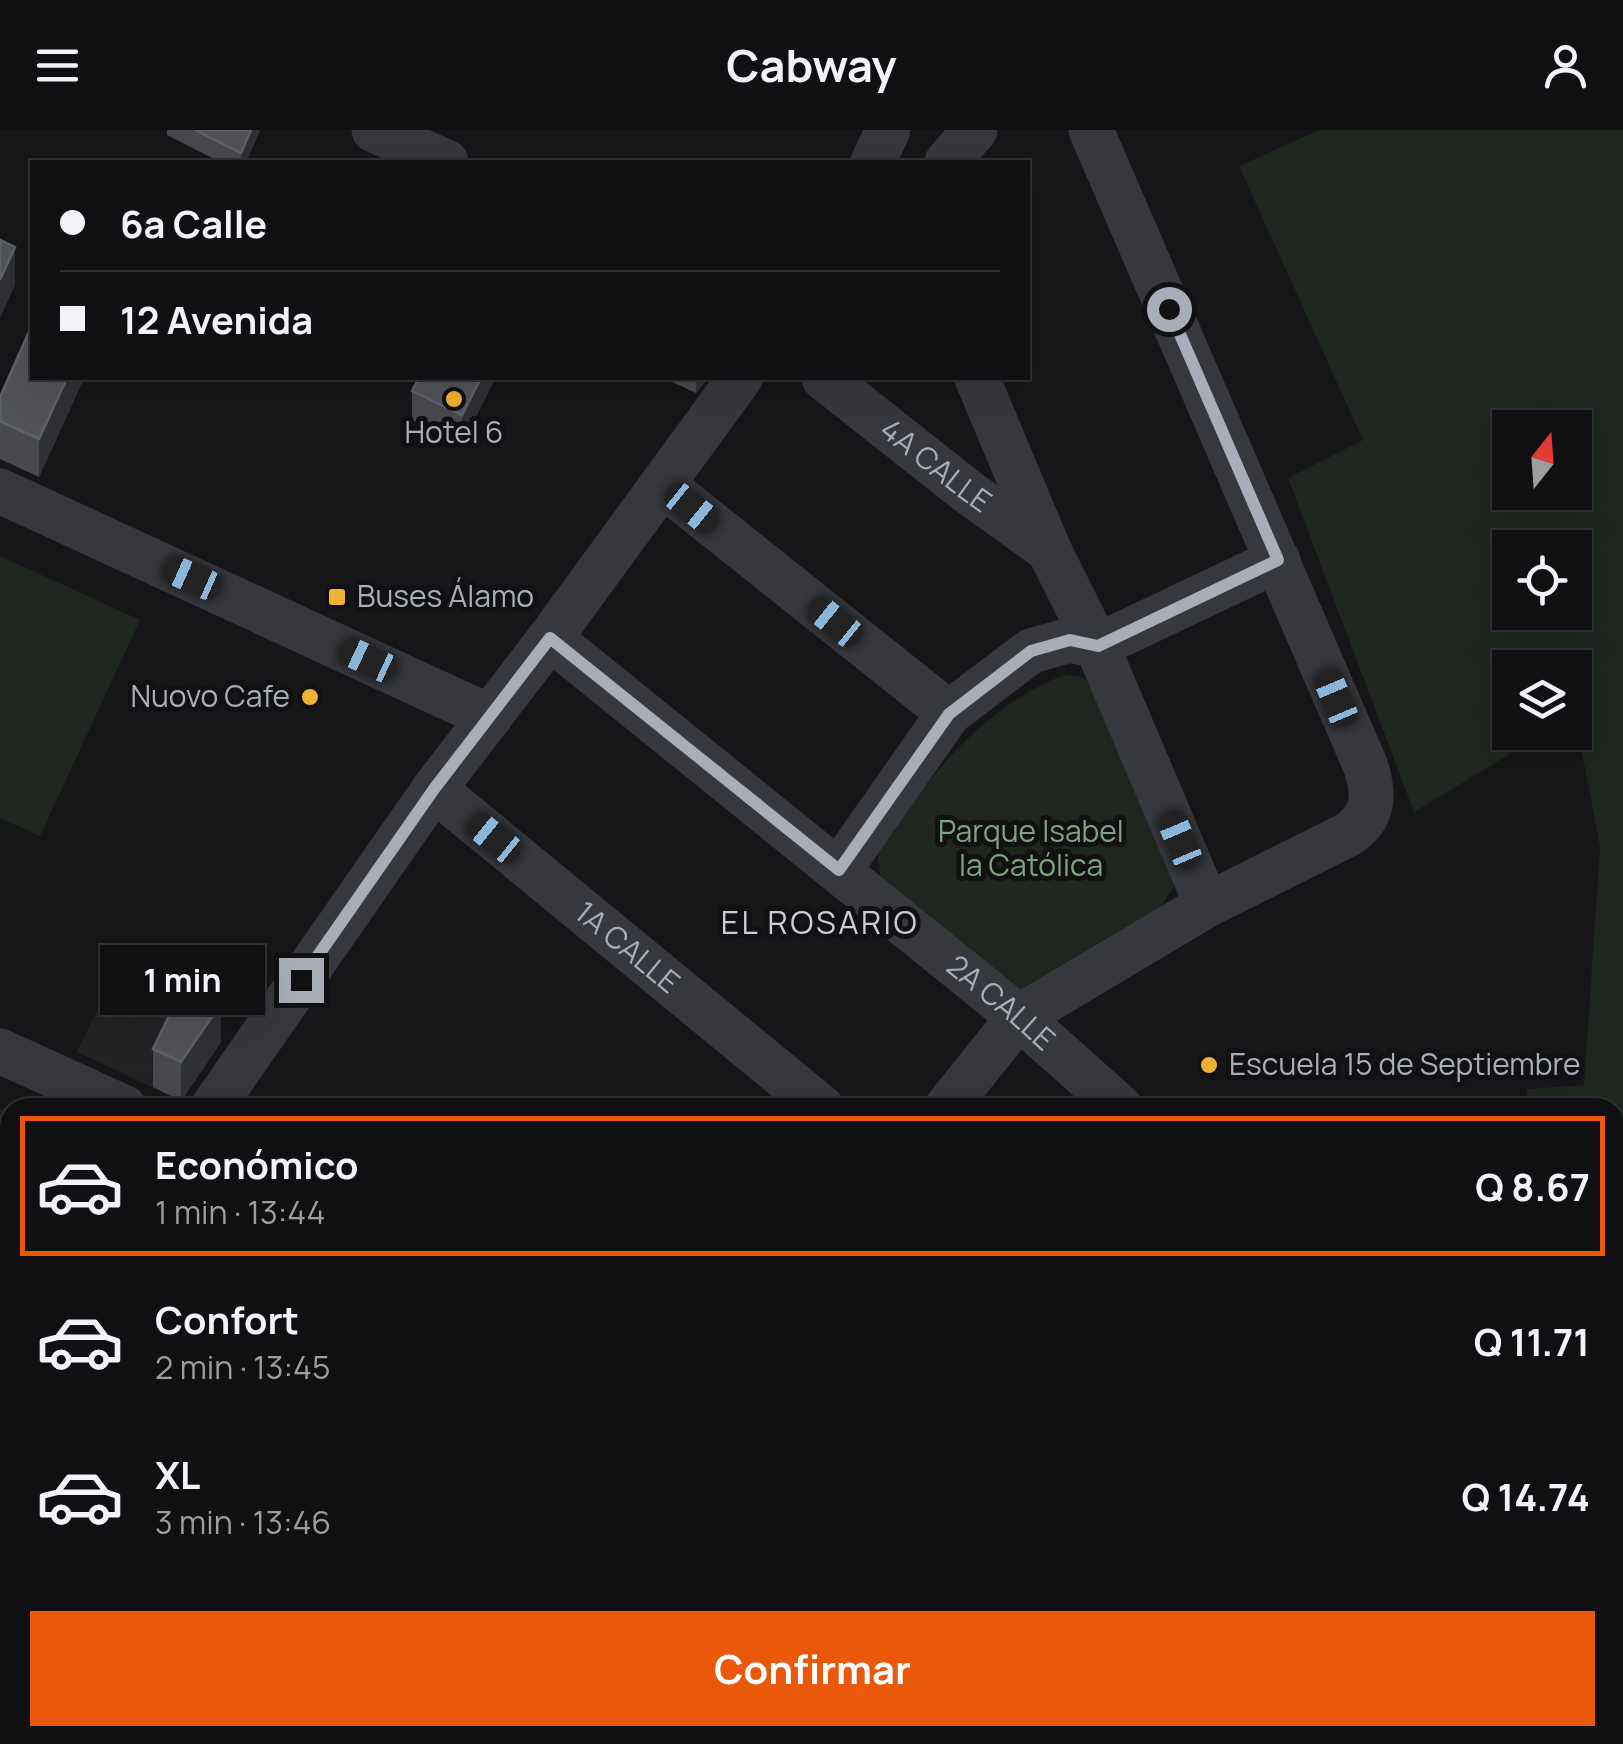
<!DOCTYPE html>
<html lang="es">
<head>
<meta charset="utf-8">
<style>
	:root { --surface:#101012; --page:#19191b; --text:#f1f3f6; --muted:#9c9d9f; --line:#303032; --accent:#ea580c }
	body { margin:0; font-family:Manrope,sans-serif; background:var(--page); color:var(--text); height:100vh; display:flex; flex-direction:column; font-size:38px; white-space:nowrap }
	* { box-sizing:border-box; margin:0 }
	p { font-size:32px; color:var(--muted) }
	.icon { flex:none; width:55px; height:55px; fill:none; stroke:currentColor; stroke-width:2; stroke-linecap:round; stroke-linejoin:round }
	.map { position:relative; flex:1; overflow:hidden }
	.details { position:absolute; left:0px; top:968px; width:1625px; height:648px; display:flex; flex-direction:column; background:var(--surface); border-radius:30px 30px 0 0; box-shadow:0 10px 40px #0002,0 0 0 2px var(--line) }
	.details>* { flex:none }
	.banner { position:absolute; left:30px; top:30px; width:1000px; height:220px; border-radius:0px; box-shadow:0 10px 40px #0002,0 0 0 2px var(--line); display:grid; align-content:center; height:220px; padding:0 30px; background:var(--surface) }
	.needle { width:65px; rotate:17deg }
	.buttons { position:absolute; left:1492px; top:280px; display:grid; gap:20px }
	.buttons a { display:grid; place-items:center; width:100px; height:100px; border-radius:0px; background:var(--surface); box-shadow:0 10px 40px #0002,0 0 0 2px var(--line); font-size:50px }
	.end { position:absolute; width:45px; height:45px; margin:-22px; border:12px solid #a8adb8; background:#111; box-shadow:0 0 0 5px #111 }
	.from { border-radius:50% }
	.bubble { position:absolute; height:70px; border-radius:0px; background:var(--surface); box-shadow:0 10px 40px #0002,0 0 0 2px var(--line); font-size:32px; font-weight:700; line-height:70px; text-align:center }
	.car { position:absolute; width:30px; height:60px; margin:-30px -15px; border-radius:12px; box-shadow:0 0 8px 2px #0007; background:linear-gradient(#222 24%,#8ab4d8 0 40%,#222 0 76%,#8ab4d8 0 86%,#222 0) }
	.banner b { display:flex; align-items:center; gap:35px; height:95px; font-size:38px }
	.banner b+b { border-top:2px solid var(--line) }
	.banner i { width:25px; height:25px; background:var(--text) }
	ul { padding:18px 0 0; list-style:none }
	li { display:flex; align-items:center; gap:30px; height:140px; margin:0 20px 15px; padding:0 10px; border:5px solid transparent; border-radius:0px }
	li div { flex:1 }
	li b { display:block; font-size:38px }
	li em { font-style:normal; font-weight:700 }
	li.selected { border-color:var(--accent) }
	li>.icon { width:90px; height:90px; stroke-width:1.5 }
	.button { display:flex; gap:20px; margin-top:auto; padding:20px 30px }
	.button a { flex:1; height:115px; border-radius:0px; background:var(--accent); color:#fff; font-size:40px; font-weight:700; line-height:115px; text-align:center }
	header { display:flex; justify-content:space-between; align-items:center; height:130px; padding:0 30px; background:var(--surface); font-size:45px; font-weight:700 }
	.map>svg:first-child { display:block }
</style>
</head>
<body>
<header><svg class="icon" aria-label="menu" viewBox="0 0 24 24"><path d="M4 6h16M4 12h16M4 18h16"/></svg>Cabway<svg class="icon" aria-label="person" viewBox="0 0 24 24"><circle cx="12" cy="8" r="4"/><path d="M4 21q1-7 8-7t8 7"/></svg></header>
<div class="map">
<svg width="1623" height="1614" viewBox="0 0 1623 1614">
	<rect width="100%" height="100%" fill="#161618"/>
	<path fill="#222225" d="M109,856L221,912L181,971L77,922Z
		M0,979L10,984V1213L0,1207Z"/>
	<path fill="#1e261f" fill-rule="evenodd" d="M1319,0H1623V1398L1615,1400V978L1526,977L1527,959L1584,955L1600,717L1575,586V538H1510V602L1545,603L1414,682L1288,348L1363,310L1239,36ZM1510,298H1575V362H1510ZM1510,418H1575V482H1510Z
		M0,426L140,490L40,706L0,688Z
		M1064,545L1082,547L1094,559L1177,736L1175,756L1155,785L1020,861L883,757C880,745 876,730 880,719C884,708 896,696 903,687C944,627 995,572 1064,545Z
		M640,1605H1186L1175,1614H640Z"/>
	<g fill="none" stroke-linecap="round" stroke-linejoin="round">
		<g stroke="#37383d" stroke-width="45">
			<path d="M374,0L446,32"/>
			<path d="M873,32L888,0"/>
			<path d="M947,32L975,0"/>
			<path id="s1" d="M824,248L967,361L1049,420"/>
			<path d="M977,248L1049,420L1097,516L1207,775"/>
			<path d="M663,355L949,583"/>
			<path d="M0,361L490,587"/>
			<path id="s2" d="M550,508L1019,887L1121,978"/>
			<path id="s3" d="M434,659L822,978"/>
			<path d="M839,740L949,583L1031,521L1070,510L1097,516L1278,430"/>
			<path d="M0,921L125,978"/>
			<path d="M212,978L434,659L550,508L740,248"/>
			<path d="M946,978L1019,887L1207,775L1347,705C1374,688 1375,666 1366,637L1091,0"/>
			<path d="M0,1296L10,1281"/>
			<path d="M1615,1423L1623,1421"/>
			<path d="M1223,1614L1234,1605"/>
		</g>
		<path stroke="#53555c" stroke-width="55" d="M0,1502L10,1508
			M148,1605L159,1614"/>
	</g>
	<path fill="#47494d" d="M167,0H260L246,32H220L167,5Z
		M32,248H84L39,347L0,329V267Z
		M419,248H495L462,314L412,290V261Z
		M664,248H708L696,263Z
		M221,912L181,971L153,957V919Z"/>
	<path fill="#2f3033" d="M251,0H260L246,32H241V23Z
		M15,117V155L0,188V150Z
		M67,248H84L39,347V309Z
		M481,248H495L462,314V285Z
		M696,248H708L696,263Z
		M221,874V912L181,971V932Z"/>
	<path fill="#525359" stroke="#5f6168" stroke-width="2.5" d="M195,0H251L241,23Z
		M0,110L15,117L0,150Z
		M32,195V248H67L39,309L0,291V267Z
		M419,248H481L462,285L412,261Z
		M184,855L221,874L181,932L153,919Z
		M372,1605H376L384,1614H362Z"/>
	<g fill="none" stroke-linecap="round" stroke-linejoin="round">
		<path stroke="#a8adb8" stroke-width="12" d="M301,850L434,659L550,508L839,740L949,584L1031,521L1070,510L1098,516L1278,430L1169,179"/>
	</g>
	<g fill="#f2b134" stroke="#111113" stroke-width="4">
		<circle cx="454" cy="269" r="10"/>
		<rect x="327" y="457" width="20" height="20" rx="5"/>
		<circle cx="310" cy="567" r="10"/>
		<circle cx="1209" cy="935" r="10"/>
	</g>
	<g text-anchor="middle" stroke-width="10" stroke-linejoin="round" paint-order="stroke">
		<g font-size="30" fill="#a8adb8" stroke="#111113" text-anchor="start">
			<text x="454" y="313" text-anchor="middle">Hotel 6</text>
			<text x="357" y="477">Buses Álamo</text>
			<text x="290" y="577" text-anchor="end">Nuovo Cafe</text>
			<text x="1229" y="945">Escuela 15 de Septiembre</text>
		</g>
		<g font-size="30" fill="#a8adb8" stroke="#111113">
			<text dy="10" stroke="none"><textPath href="#s1" startOffset="142">4A CALLE</textPath></text>
			<text dy="10" stroke="none"><textPath href="#s3" startOffset="250">1A CALLE</textPath></text>
			<text dy="10" stroke="none"><textPath href="#s2" startOffset="580">2A CALLE</textPath></text>
		</g>
		<g font-size="30" fill="#7fa381" stroke="#111113">
			<text x="1031" y="712">Parque Isabel<tspan x="1031" dy="34">la Católica</tspan></text>
		</g>
		<g font-size="32" letter-spacing="2.5" fill="#c9ccd4" stroke="#111113">
			<text x="820" y="804">EL ROSARIO</text>
		</g>
	</g>
</svg>
<div class="buttons">
<a><svg class="needle" viewBox="-14 -14 28 28"><path d="M0-13l5 13h-10z" fill="#e53935"/><path d="M0 13l5-13h-10z" fill="#9c9d9f"/></svg></a>
<a><svg class="icon" aria-label="locate" viewBox="0 0 24 24"><circle cx="12" cy="12" r="6"/><path d="M12 2v4M12 18v4M2 12h4M18 12h4"/></svg></a>
<a><svg class="icon" aria-label="layers" viewBox="0 0 24 24"><path d="M12 4l9 5-9 5-9-5zM3 14l9 5 9-5"/></svg></a>
</div>
<i class="end from" style="left:1169px;top:179px"></i>
<i class="end" style="left:301px;top:850px"></i>
<div class="bubble" style="left:100px;top:815px;width:165px">1 min</div>
<i class="car" style="left:692px;top:378px;rotate:129deg"></i>
<i class="car" style="left:192px;top:448px;rotate:294deg"></i>
<i class="car" style="left:835px;top:492px;rotate:309deg"></i>
<i class="car" style="left:368px;top:530px;rotate:295deg"></i>
<i class="car" style="left:1336px;top:568px;rotate:337deg"></i>
<i class="car" style="left:494px;top:708px;rotate:309deg"></i>
<i class="car" style="left:1180px;top:710px;rotate:337deg"></i>
<div class="banner">
<b><i class="from"></i>6a Calle</b>
<b><i></i>12 Avenida</b>
</div>
<section class="details">
<ul>
<li class="selected"><svg class="icon" aria-label="car" viewBox="0 0 24 24"><path d="M5 17H2v-5l4-1 3-4h7l3 4 3 1v5h-3M9 17h6M6 11h13"/><circle cx="7" cy="17" r="2"/><circle cx="17" cy="17" r="2"/></svg><div><b>Económico</b><p>1 min · 13:44</p></div><em>Q 8.67</em></li>
<li><svg class="icon" aria-label="car" viewBox="0 0 24 24"><path d="M5 17H2v-5l4-1 3-4h7l3 4 3 1v5h-3M9 17h6M6 11h13"/><circle cx="7" cy="17" r="2"/><circle cx="17" cy="17" r="2"/></svg><div><b>Confort</b><p>2 min · 13:45</p></div><em>Q 11.71</em></li>
<li><svg class="icon" aria-label="car" viewBox="0 0 24 24"><path d="M5 17H2v-5l4-1 3-4h7l3 4 3 1v5h-3M9 17h6M6 11h13"/><circle cx="7" cy="17" r="2"/><circle cx="17" cy="17" r="2"/></svg><div><b>XL</b><p>3 min · 13:46</p></div><em>Q 14.74</em></li>
</ul>
<div class="button"><a>Confirmar</a></div>
</section>
</div>
</body>
</html>
